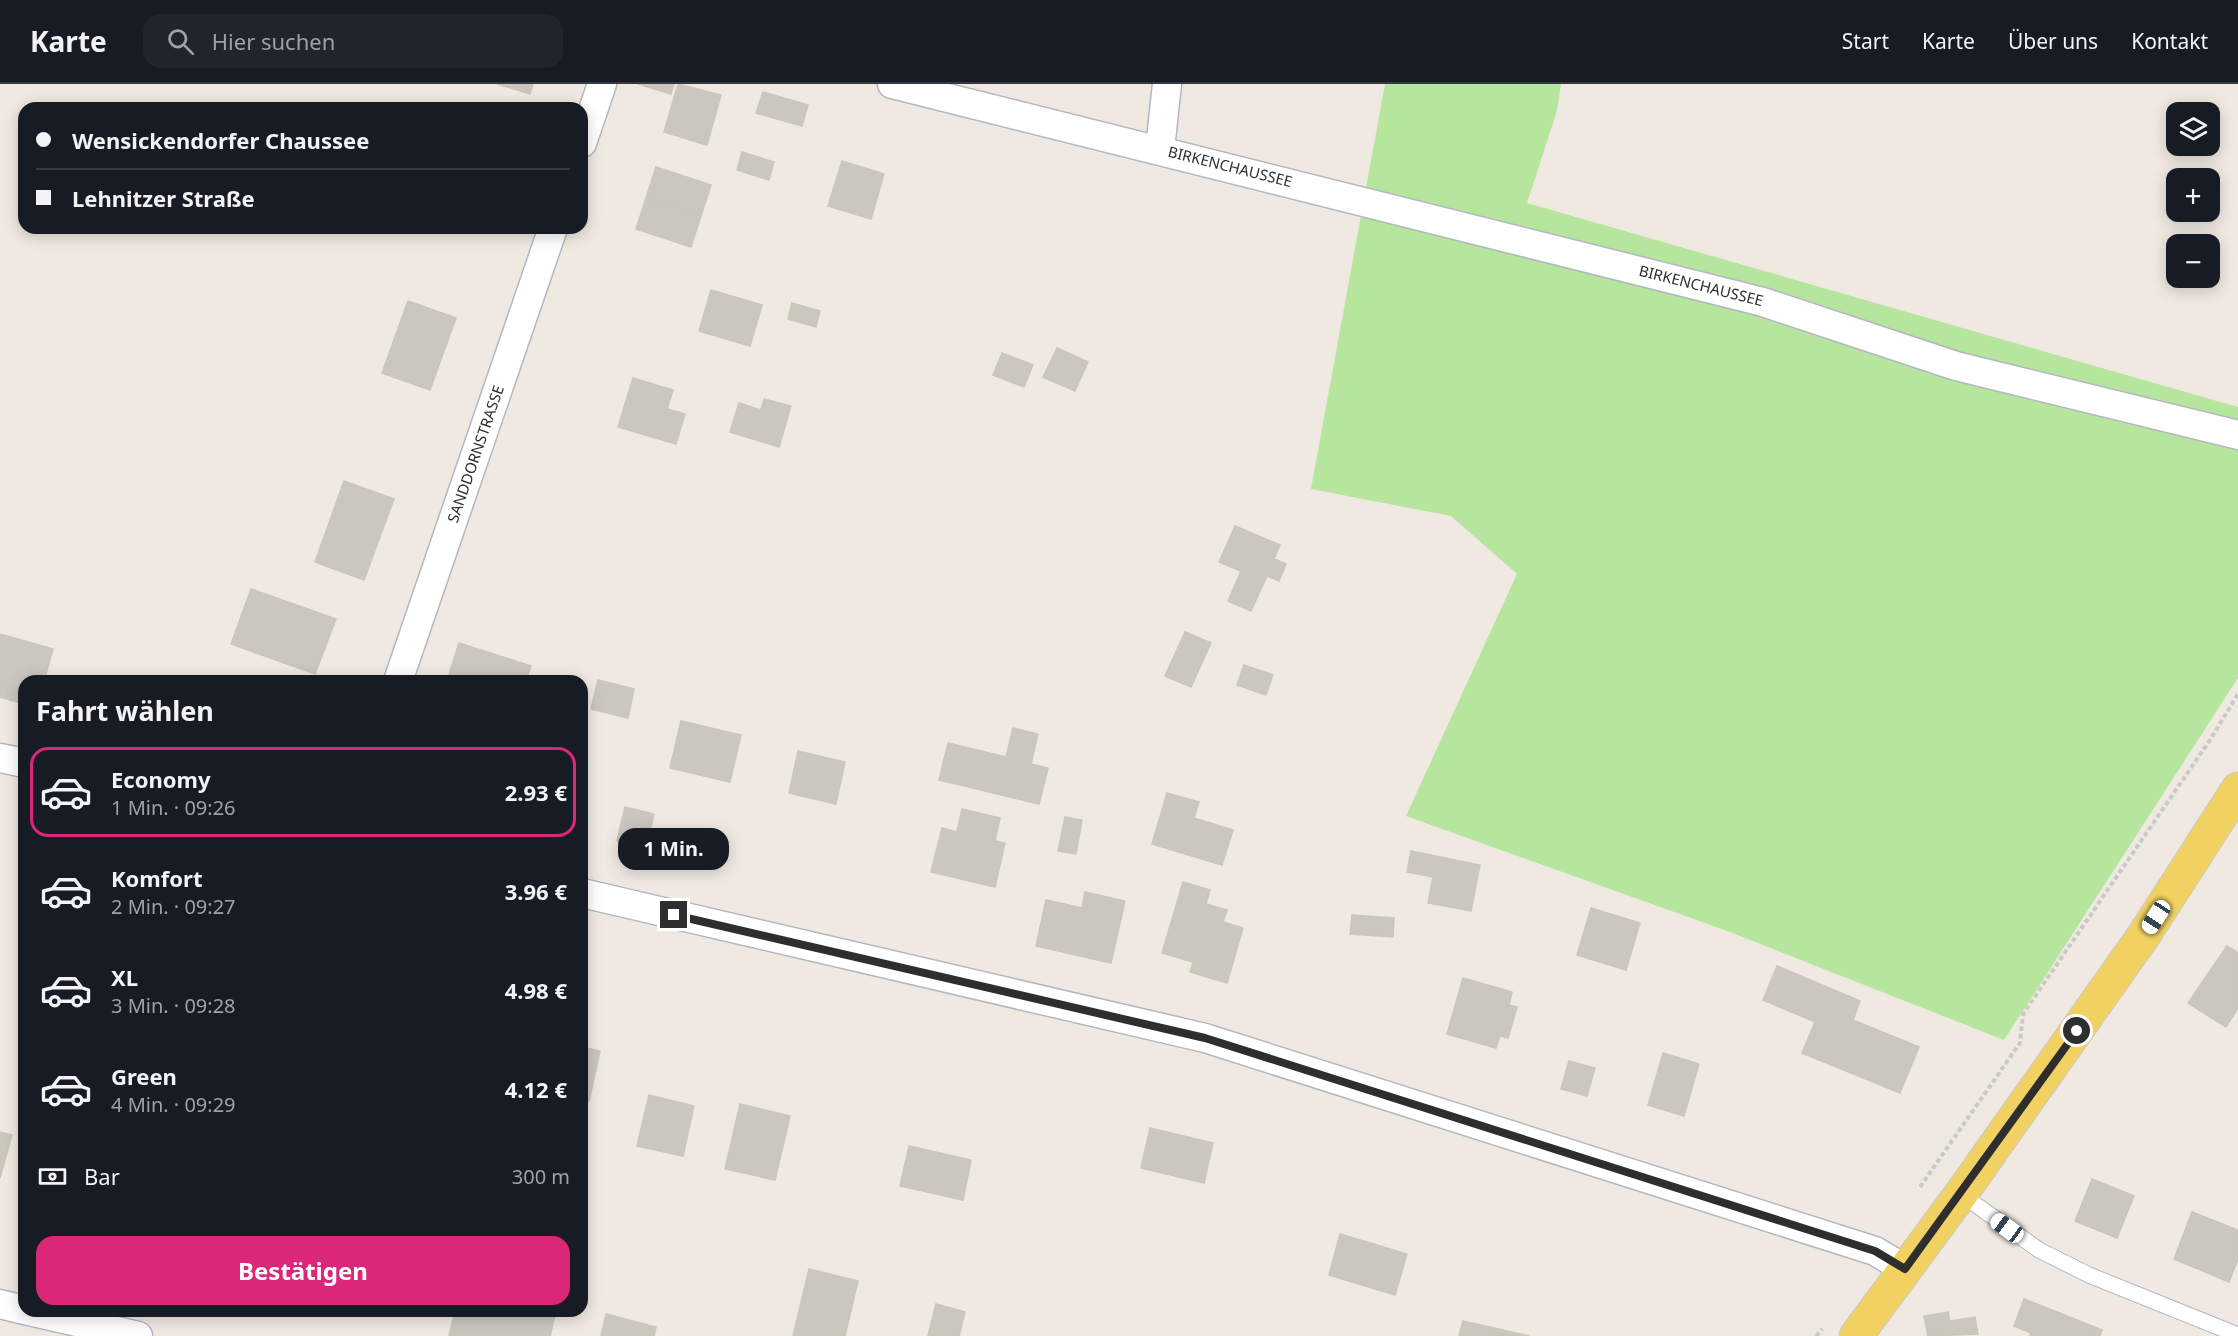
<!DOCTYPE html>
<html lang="de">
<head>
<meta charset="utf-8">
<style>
	:root { --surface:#171b24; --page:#20242c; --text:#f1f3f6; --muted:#9ea1a6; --line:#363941; --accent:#db2777 }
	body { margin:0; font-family:"Noto Sans",sans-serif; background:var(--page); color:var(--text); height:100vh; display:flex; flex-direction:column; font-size:22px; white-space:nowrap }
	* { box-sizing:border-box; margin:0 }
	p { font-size:20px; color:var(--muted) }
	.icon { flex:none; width:33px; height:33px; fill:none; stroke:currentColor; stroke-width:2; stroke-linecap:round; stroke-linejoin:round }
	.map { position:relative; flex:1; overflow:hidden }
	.panel { position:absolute; left:18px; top:591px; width:570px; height:642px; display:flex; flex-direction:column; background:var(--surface); border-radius:18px; box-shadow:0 3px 15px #0003 }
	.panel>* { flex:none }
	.guide { position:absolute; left:18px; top:18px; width:570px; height:132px; border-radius:18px; box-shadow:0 3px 15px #0003; display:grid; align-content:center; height:132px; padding:0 18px; background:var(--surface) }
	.tools { position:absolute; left:2166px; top:18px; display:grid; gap:12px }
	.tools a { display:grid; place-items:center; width:54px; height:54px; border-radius:12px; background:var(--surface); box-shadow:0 3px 15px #0003; font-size:30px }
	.end { position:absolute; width:27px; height:27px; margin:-14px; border:8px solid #2e2e2e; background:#fff; box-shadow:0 0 0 3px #fff }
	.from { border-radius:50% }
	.bubble { position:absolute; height:42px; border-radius:18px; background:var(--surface); box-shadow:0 3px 15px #0003; font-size:20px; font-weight:700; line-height:42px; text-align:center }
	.car { position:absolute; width:18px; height:36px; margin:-18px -9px; border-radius:8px; box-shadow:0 0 4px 2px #0007; background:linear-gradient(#fff 24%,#345 0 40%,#fff 0 76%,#345 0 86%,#fff 0) }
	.guide b { display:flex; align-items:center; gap:21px; height:57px; font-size:22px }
	.guide b+b { border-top:2px solid var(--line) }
	.guide i { width:15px; height:15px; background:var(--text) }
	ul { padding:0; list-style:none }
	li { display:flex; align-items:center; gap:18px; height:90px; margin:0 12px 9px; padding:0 6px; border:3px solid transparent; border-radius:18px }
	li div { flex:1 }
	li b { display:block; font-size:22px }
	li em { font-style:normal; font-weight:700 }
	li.selected { border-color:var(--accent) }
	li>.icon { width:54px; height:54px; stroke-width:1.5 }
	h2 { padding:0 18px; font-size:27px; line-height:72px }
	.pay { display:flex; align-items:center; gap:15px; height:66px; padding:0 18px; font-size:22px }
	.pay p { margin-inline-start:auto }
	.primary-button { display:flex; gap:12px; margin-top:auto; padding:12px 18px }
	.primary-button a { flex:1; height:69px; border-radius:18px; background:var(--accent); color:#fff; font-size:24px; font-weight:700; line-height:69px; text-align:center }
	header { display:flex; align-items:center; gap:36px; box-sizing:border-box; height:84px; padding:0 30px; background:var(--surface); border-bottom:2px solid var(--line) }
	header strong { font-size:28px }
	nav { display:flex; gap:33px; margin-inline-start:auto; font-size:21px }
	.search { width:420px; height:54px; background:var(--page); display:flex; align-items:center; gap:15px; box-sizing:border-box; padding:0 21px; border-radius:18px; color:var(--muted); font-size:22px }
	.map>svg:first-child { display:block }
</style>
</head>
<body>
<header>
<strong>Karte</strong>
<div class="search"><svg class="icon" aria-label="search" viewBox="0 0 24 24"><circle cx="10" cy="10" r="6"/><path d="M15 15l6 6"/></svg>Hier suchen</div>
<nav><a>Start</a><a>Karte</a><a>Über uns</a><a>Kontakt</a></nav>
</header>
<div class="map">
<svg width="2238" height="1252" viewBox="0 0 2238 1252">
	<rect width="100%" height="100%" fill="#efe9e1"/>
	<path fill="#b6e59e" d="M1385,0H1561L1557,27L1527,119L2238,323V594L2004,956L1730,848L1406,732L1517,490L1451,432L1311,405Z"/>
	<path fill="#cbc7bf" stroke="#cbc5ba" stroke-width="1.5" d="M497,0H533L530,10Z
		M638,0H674L671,10Z
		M678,0L721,11L707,61L664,48Z
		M763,8L808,21L802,42L756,29Z
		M742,68L774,78L769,96L737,86Z
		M842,77L884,90L871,135L828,122Z
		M656,83L711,101L701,132L646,114Z
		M646,114L701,132L691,163L636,145Z
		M711,206L762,221L750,262L699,247Z
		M408,217L456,234L430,306L382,289Z
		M792,219L820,227L816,243L788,235Z
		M1057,264L1088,278L1075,307L1043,293Z
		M1002,269L1033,281L1024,303L993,291Z
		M633,294L673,306L667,325L685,330L676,360L618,343Z
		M764,315L791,322L779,363L730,348L739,319L761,326Z
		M344,397L394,415L364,496L315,478Z
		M1235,442L1280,461L1274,475L1286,480L1279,497L1267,492L1251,527L1228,517L1241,487L1219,478Z
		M251,505L336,535L315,590L231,560Z
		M1185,548L1211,559L1191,603L1165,592Z
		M0,550L53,565L44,597H24V620L0,613Z
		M459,559L531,582L526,597H447Z
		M1244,581L1273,591L1266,611L1237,601Z
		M598,596L634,605L628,634L591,625Z
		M681,637L741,651L730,698L670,684Z
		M1013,644L1038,650L1031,680L1048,684L1039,720L939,696L948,659L1006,673Z
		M798,667L845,678L836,720L789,709Z
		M1167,709L1199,718L1194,734L1233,746L1222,781L1152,760Z
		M625,723L654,730L646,764L617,757Z
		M962,725L1000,734L995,757L1005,759L995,803L931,788L942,744L957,748Z
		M1065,733L1082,736L1076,770L1058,767Z
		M1411,767L1480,781L1471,827L1428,819L1433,793L1407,788Z
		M1183,798L1210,806L1206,820L1227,826L1223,838L1243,844L1227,899L1190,888L1193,878L1162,869Z
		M1085,808L1125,817L1111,879L1036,862L1046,816L1082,824Z
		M1591,824L1640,839L1626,886L1577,871Z
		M1352,831L1394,834L1393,853L1350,850Z
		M2227,862L2238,869V924L2226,943L2188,919Z
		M1777,882L1860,917L1853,936L1919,963L1900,1009L1802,969L1815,938L1763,916Z
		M1463,894L1512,908L1509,921L1517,923L1508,954L1500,952L1496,964L1447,950Z
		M582,963L600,967L589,1017L582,1016Z
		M1663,969L1699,980L1684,1032L1648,1021Z
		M1569,977L1595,984L1587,1012L1561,1005Z
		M649,1011L694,1022L683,1072L637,1062Z
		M740,1020L790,1032L775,1096L725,1085Z
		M1150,1044L1213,1059L1204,1099L1141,1084Z
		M0,1048L12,1051L0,1094Z
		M909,1062L971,1076L963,1116L900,1102Z
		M2092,1095L2134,1112L2117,1154L2075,1137Z
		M2192,1128L2238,1146V1175L2229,1198L2174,1175Z
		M1340,1150L1407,1170L1395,1211L1329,1191Z
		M809,1185L858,1197L845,1252H793Z
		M2024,1215L2102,1246L2100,1252H2030L2031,1249L2014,1242Z
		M936,1220L965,1228L959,1252H928Z
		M455,1227H556L550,1252H449Z
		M1948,1228L1950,1237L1975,1233L1978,1250L1928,1252L1924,1232Z
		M606,1230L656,1243L654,1252H601Z
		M1463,1237L1529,1252H1459Z"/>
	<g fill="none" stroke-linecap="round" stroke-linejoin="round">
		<defs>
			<path id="service" d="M1961,1110L2039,1166L2089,1191L2238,1251"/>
			<path id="minor" d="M892,0L1763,218L1956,282L2238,351
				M582,59L602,0
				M1160,65L1167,0
				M398,597L553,144
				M0,674L24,679
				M582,809L1205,954L1875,1167L1905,1185
				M0,1220L24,1226
				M29,1227L138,1252"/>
			<path id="primary" d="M1856,1252L1961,1110L2144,851L2238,705"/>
		</defs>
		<use href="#service" stroke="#b4b7c1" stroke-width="17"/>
		<use href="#minor" stroke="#b4b7c1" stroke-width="31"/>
		<use href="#primary" stroke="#c9c9c9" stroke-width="35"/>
		<path stroke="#c9c9c9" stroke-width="4" stroke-dasharray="4.5 3" stroke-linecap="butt" d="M1920,1103L2020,959L2023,930L2210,656L2238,610
			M1816,1252L1822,1245"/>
		<use href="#service" stroke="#fff" stroke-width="15"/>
		<use href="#minor" stroke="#fff" stroke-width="28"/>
		<use href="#primary" stroke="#f2d163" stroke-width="33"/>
	</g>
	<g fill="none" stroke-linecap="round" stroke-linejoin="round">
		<path stroke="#2e2e2e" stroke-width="8" d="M674,831L1205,954L1875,1167L1905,1185L2077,947"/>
	</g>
	<g text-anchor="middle" stroke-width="4.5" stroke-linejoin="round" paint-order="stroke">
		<g font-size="15" fill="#2e2e2e" stroke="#fff">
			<text transform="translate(1230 83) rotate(14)" y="5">BIRKENCHAUSSEE</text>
			<text transform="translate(1701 202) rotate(14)" y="5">BIRKENCHAUSSEE</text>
			<text transform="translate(476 370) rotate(-71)" y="5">SANDDORNSTRASSE</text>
		</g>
	</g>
</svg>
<div class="tools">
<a><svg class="icon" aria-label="layers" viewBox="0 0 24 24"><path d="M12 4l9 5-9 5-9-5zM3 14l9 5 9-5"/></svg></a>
<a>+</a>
<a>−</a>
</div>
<i class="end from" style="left:2077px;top:947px"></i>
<i class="end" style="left:674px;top:831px"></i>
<div class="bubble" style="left:618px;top:744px;width:111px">1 Min.</div>
<i class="car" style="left:2156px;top:833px;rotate:213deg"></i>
<i class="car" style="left:2007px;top:1144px;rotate:306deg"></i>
<div class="guide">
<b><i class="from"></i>Wensickendorfer Chaussee</b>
<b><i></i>Lehnitzer Straße</b>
</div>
<section class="panel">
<h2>Fahrt wählen</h2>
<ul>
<li class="selected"><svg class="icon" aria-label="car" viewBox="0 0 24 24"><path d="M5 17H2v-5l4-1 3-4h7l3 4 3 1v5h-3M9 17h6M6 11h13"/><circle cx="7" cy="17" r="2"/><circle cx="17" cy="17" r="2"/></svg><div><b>Economy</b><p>1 Min. · 09:26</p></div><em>2.93 €</em></li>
<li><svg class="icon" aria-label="car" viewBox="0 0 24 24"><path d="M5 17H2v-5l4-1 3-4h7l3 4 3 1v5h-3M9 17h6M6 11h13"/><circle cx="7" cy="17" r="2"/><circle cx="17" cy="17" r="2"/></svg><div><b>Komfort</b><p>2 Min. · 09:27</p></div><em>3.96 €</em></li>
<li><svg class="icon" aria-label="car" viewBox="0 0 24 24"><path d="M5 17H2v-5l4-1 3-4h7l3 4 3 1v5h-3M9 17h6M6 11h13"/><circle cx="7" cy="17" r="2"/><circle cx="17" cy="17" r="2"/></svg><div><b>XL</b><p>3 Min. · 09:28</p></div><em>4.98 €</em></li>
<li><svg class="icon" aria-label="car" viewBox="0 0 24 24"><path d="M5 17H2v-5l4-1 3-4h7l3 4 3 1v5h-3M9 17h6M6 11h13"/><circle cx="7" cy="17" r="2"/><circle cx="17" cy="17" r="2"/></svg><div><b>Green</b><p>4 Min. · 09:29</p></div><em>4.12 €</em></li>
</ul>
<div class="pay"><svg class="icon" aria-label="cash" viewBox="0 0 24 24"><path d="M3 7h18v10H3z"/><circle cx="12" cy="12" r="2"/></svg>Bar<p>300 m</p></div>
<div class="primary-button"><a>Bestätigen</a></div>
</section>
</div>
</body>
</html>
